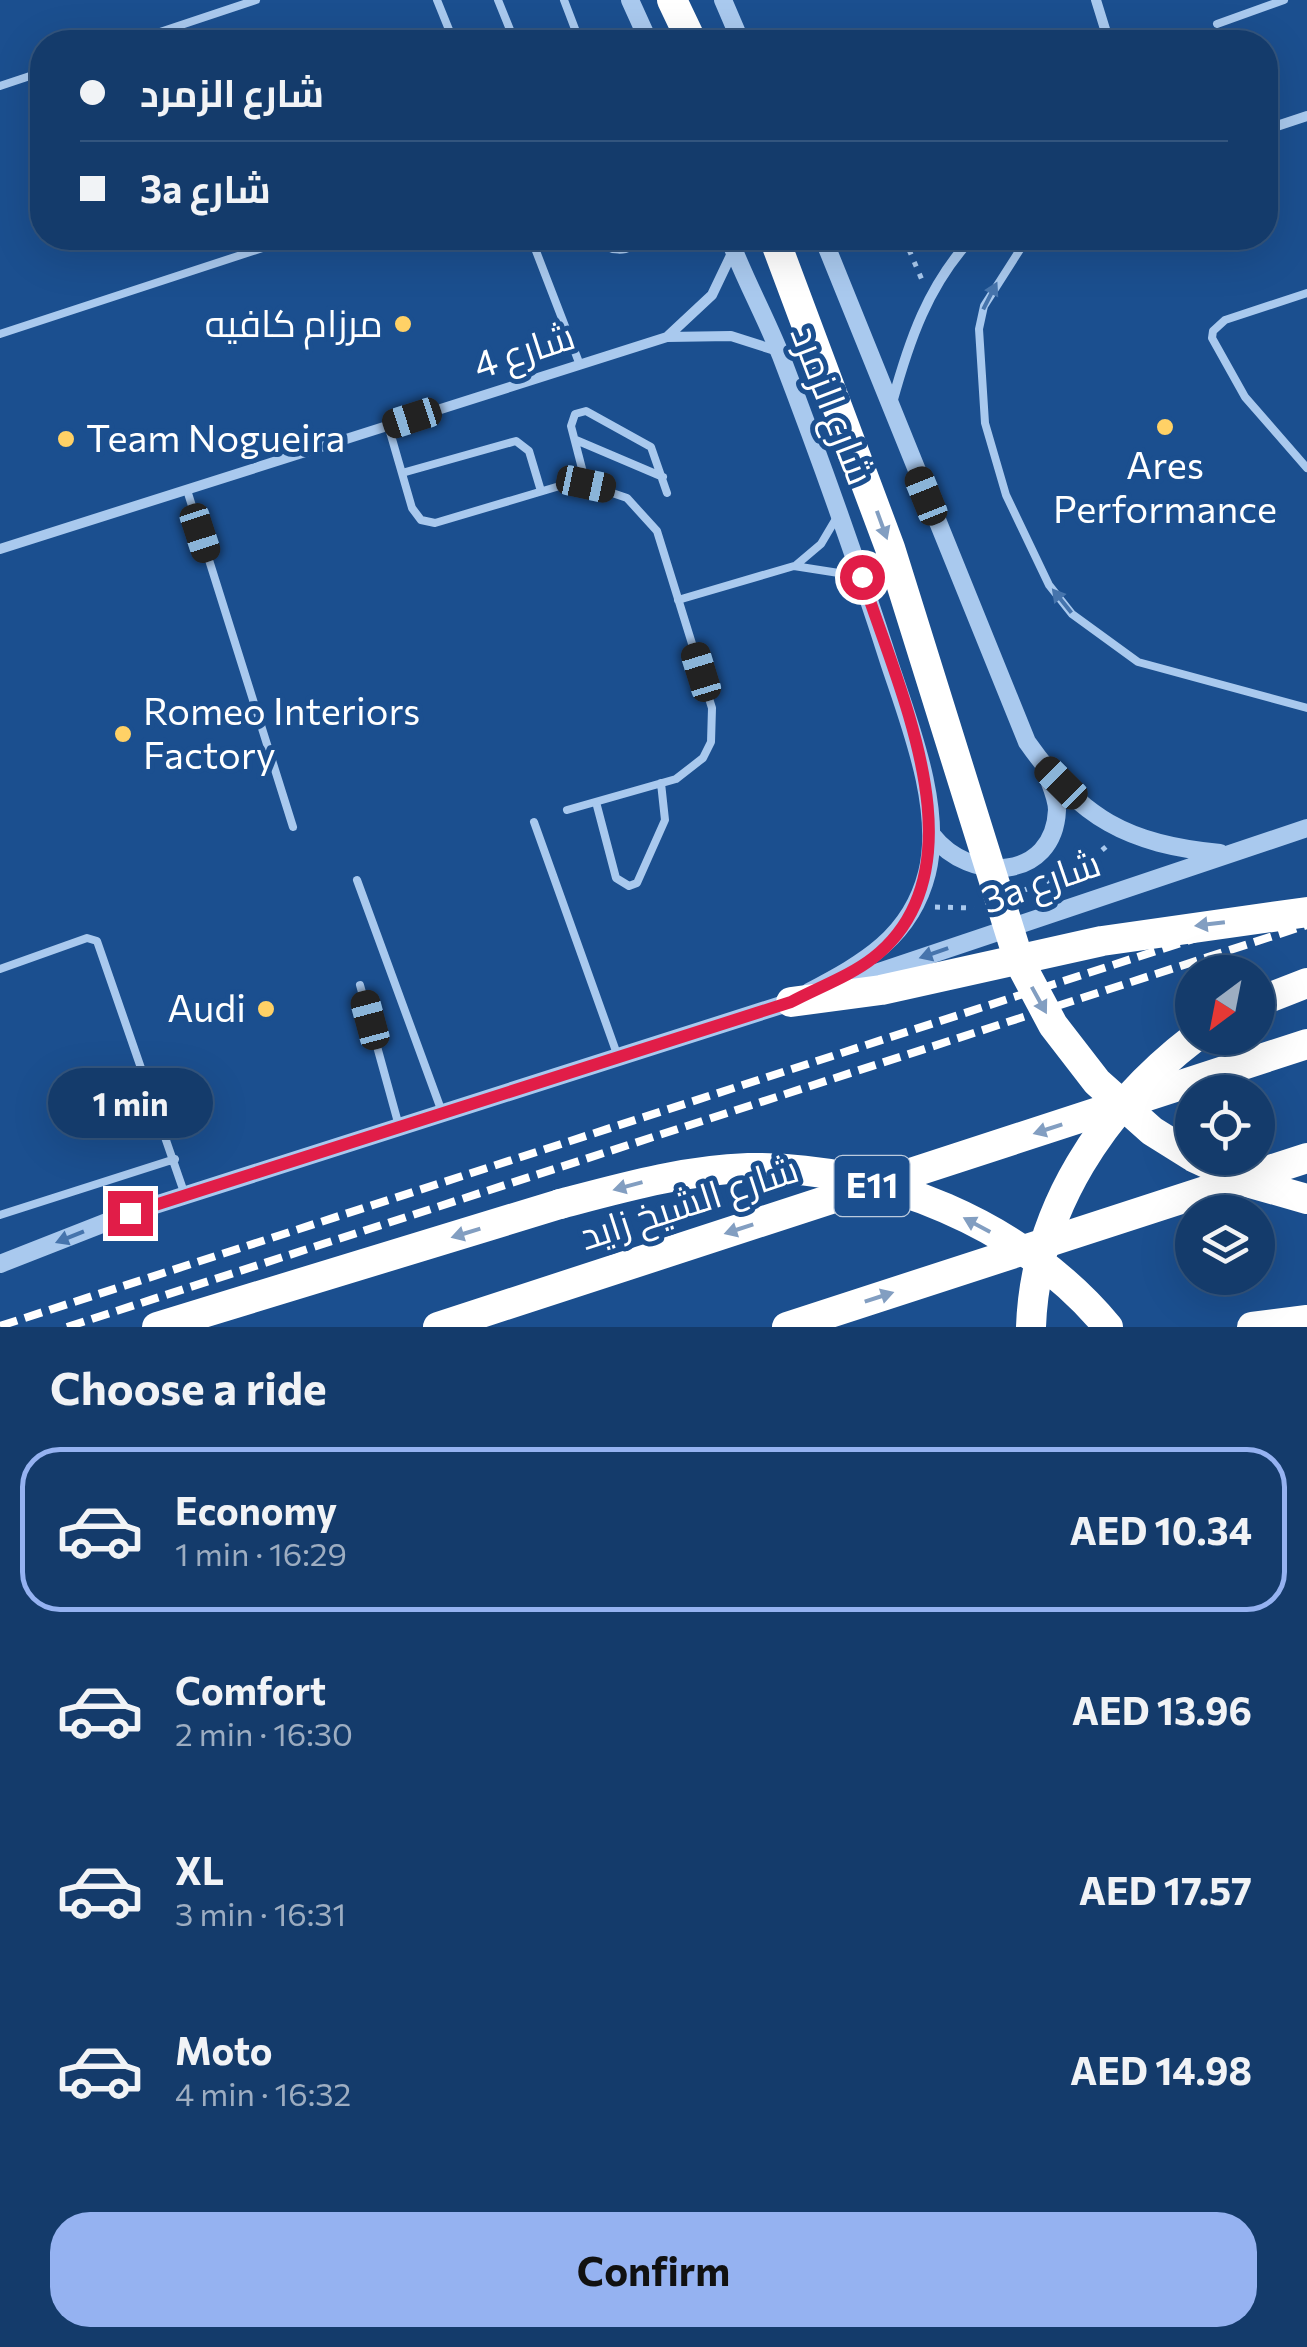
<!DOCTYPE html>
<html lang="en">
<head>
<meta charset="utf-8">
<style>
	:root { --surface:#143b6b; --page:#214673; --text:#f1f3f6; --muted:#9dadc1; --line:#33557e; --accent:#95b2f1 }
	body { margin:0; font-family:Commissioner,Cairo,sans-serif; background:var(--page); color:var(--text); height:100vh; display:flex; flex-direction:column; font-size:38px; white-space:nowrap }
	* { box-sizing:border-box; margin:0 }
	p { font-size:32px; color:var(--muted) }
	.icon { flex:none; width:55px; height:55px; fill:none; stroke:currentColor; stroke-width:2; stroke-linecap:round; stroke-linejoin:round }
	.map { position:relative; height:1327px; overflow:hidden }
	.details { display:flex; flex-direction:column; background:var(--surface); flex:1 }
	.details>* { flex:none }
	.banner { position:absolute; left:30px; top:30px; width:1248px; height:220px; border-radius:40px; box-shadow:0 10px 40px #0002,0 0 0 2px var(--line); display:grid; align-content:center; height:220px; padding:0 50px; background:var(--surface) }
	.needle { width:65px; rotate:212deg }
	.controls { position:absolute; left:1175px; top:955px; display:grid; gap:20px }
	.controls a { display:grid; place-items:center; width:100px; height:100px; border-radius:50%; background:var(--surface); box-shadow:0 10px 40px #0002,0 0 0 2px var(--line); font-size:50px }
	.end { position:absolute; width:45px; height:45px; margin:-22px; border:12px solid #e11d48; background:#fff; box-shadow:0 0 0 5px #fff }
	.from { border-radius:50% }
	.bubble { position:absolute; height:70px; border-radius:35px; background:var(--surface); box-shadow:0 10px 40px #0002,0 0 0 2px var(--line); font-size:32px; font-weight:700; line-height:70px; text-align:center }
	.car { position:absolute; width:30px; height:60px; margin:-30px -15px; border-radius:12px; box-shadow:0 0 8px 2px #0007; background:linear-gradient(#222 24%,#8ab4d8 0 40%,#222 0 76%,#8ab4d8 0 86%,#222 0) }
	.banner b { display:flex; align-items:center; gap:35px; height:95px; font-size:38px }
	.banner b+b { border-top:2px solid var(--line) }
	.banner i { width:25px; height:25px; background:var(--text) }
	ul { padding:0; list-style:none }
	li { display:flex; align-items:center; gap:30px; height:165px; margin:0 20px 15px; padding:0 30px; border:5px solid transparent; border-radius:40px }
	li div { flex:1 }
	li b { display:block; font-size:38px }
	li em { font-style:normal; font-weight:700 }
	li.active { border-color:var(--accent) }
	li>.icon { width:90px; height:90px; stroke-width:1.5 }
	h2 { padding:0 50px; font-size:45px; line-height:120px }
	.primary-button { display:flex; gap:20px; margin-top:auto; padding:20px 50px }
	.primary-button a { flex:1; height:115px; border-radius:40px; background:var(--accent); color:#111; font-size:40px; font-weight:700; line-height:115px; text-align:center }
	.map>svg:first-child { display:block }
</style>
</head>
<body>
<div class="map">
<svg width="1307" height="1327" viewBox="0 0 1307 1327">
	<rect width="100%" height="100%" fill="#1b4f8f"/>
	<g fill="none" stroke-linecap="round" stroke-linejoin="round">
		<path stroke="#a9c9ee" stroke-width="5" stroke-dasharray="5 8" stroke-linecap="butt" d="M904,238L922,280
			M1022,891L1081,868L1108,845
			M935,907L974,908"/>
		<path stroke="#a9c9ee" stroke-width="8" d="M437,0L454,42
			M498,0L515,42
			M564,0L580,42
			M1217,24L1284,0
			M130,42L256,0
			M0,86L42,72
			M1265,169L1273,159L1271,128
			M531,238L580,365
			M596,238C608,253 629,254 641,238
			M1054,238L1021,248L984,306L979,329L985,423L1006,495L1049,585L1072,614L1138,662L1307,708
			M1307,293L1225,320L1213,331L1212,338L1245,397L1307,468
			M0,334L293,238
			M388,425L412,508L421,520L435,523L563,485L586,484L627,498L657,531L712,708L711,742L703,758L676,779L567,810
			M576,440L663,477
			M402,473L516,441L529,451L541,491
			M586,484L571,426L575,414L586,411L651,447L667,493
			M187,490L293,827
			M795,566L821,544L837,517
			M678,600L794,566L858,576
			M596,802L616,878L629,886L637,883L665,820L661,783
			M534,822L617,1054
			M357,880L442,1112
			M0,969L87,938L97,941L185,1195
			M360,985L399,1126
			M0,1215L175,1159"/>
		<path stroke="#a9c9ee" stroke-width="10" d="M1096,0L1109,42
			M1265,130L1307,116
			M667,337L712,295L733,251
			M892,403C909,341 928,285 972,238
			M0,549L667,337L731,336L778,351"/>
		<path stroke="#a9c9ee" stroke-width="18" d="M630,0L649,42
			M723,0L741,42
			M729,238C744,278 765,316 781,356C820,458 857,561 890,665C910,725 943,809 927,873C911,937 864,963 809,992
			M823,238L1027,742C1081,819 1128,844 1220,853
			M932,835C970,884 1054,881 1057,810C1057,798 1050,784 1046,772
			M843,984L1307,828
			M0,1264L130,1213L800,999"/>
		<path stroke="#fff" stroke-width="30" d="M672,0L692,42
			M791,1002L881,990L1102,941L1307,912
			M1258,1002L1307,983
			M157,1327L560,1204
			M438,1327L1307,1044
			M787,1327L1307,1158
			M1252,1327L1307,1320"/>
		<path stroke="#fff" stroke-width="8" stroke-dasharray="18 8" stroke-linecap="butt" d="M0,1326L1307,902
			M67,1327L1307,925"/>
		<path stroke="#fff" stroke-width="30" d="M774,238L890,548L1019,961L1053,1025L1097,1082L1152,1131L1192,1156
			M1195,1158L1247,1182L1307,1199
			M560,1204C621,1188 684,1170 748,1168C879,1165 1024,1225 1108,1327
			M1031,1327C1035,1209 1104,1107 1194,1038"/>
	</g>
	<defs><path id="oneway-solid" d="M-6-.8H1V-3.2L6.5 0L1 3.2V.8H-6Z" transform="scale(2.5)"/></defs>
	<g fill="#4674ac">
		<use href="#oneway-solid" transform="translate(990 296) rotate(-63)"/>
		<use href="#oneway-solid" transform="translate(1062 601) rotate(-129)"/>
		<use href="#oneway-solid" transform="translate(934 953) rotate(161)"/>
		<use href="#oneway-solid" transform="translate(70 1237) rotate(158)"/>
	</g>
	<g fill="#829ec1">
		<use href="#oneway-solid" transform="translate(882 525) rotate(70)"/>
		<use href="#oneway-solid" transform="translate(1210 924) rotate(173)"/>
		<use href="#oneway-solid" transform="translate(1039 1000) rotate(61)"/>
		<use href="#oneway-solid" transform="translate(1048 1129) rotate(162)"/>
		<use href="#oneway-solid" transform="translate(628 1186) rotate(165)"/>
		<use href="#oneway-solid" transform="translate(977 1225) rotate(-152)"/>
		<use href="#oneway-solid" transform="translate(739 1229) rotate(162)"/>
		<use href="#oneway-solid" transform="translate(466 1233) rotate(163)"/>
		<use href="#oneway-solid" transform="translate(879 1297) rotate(-18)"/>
	</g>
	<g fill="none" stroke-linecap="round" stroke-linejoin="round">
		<path stroke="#e11d48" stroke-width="12" d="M130,1213L791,1002C817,988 850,976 873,958C987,869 897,687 862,577"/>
	</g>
	<g fill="#ffd166" stroke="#1b4f8f" stroke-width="4">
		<circle cx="403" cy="324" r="10"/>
		<circle cx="1165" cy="427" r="10"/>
		<circle cx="66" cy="439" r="10"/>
		<circle cx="123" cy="734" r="10"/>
		<circle cx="266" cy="1009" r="10"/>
	</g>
	<g text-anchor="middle" stroke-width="10" stroke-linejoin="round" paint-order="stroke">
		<rect fill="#1b4f8f" stroke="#bbcadd" stroke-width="2.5" x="834.5" y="1156" width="75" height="60" rx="8"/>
		<g font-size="35" font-weight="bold" fill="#fff">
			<text x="872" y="1198">E11</text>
		</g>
		<g font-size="38" fill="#fff" stroke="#1b4f8f" text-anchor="end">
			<text x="383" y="337">مرزام كافيه</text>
			<text x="86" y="452" text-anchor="start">Team Nogueira</text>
			<text x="1165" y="479" text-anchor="middle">Ares<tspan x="1165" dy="44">Performance</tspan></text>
			<text x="143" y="725" text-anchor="start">Romeo Interiors<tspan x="143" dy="44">Factory</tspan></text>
			<text x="246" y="1022">Audi</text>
		</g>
		<g font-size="38" fill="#fff" stroke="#1b4f8f">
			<text transform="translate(524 351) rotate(-18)" y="13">شارع 4</text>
			<text transform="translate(832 405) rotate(69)" y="13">شارع الزمرد</text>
			<text transform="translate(1041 882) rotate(-19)" y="13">3a شارع</text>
			<text transform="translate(689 1203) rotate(-18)" y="13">شارع الشيخ زايد</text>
		</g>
	</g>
</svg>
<div class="controls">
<a><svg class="needle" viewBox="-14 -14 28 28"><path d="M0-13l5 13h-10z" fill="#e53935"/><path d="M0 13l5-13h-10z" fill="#9dadc1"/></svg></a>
<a><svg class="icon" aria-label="locate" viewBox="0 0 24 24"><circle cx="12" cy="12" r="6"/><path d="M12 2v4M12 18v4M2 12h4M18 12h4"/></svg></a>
<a><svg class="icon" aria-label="layers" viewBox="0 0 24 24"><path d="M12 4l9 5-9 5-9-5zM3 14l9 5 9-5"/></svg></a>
</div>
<i class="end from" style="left:862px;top:577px"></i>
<i class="end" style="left:130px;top:1213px"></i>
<div class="bubble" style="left:48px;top:1068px;width:165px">1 min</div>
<i class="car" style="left:412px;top:418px;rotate:252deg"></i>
<i class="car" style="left:586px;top:484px;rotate:102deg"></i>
<i class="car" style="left:926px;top:496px;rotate:338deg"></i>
<i class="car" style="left:200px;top:533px;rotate:162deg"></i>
<i class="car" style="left:701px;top:672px;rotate:343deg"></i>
<i class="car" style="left:1061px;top:783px;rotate:315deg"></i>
<i class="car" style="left:370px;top:1020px;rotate:345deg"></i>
<div class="banner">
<b><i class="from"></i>شارع الزمرد</b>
<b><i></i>3a شارع</b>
</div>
</div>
<section class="details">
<h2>Choose a ride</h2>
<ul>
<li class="active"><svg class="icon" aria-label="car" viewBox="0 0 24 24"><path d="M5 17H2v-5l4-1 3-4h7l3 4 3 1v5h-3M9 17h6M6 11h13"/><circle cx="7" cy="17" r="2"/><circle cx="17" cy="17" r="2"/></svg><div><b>Economy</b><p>1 min · 16:29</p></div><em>AED 10.34</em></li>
<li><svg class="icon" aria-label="car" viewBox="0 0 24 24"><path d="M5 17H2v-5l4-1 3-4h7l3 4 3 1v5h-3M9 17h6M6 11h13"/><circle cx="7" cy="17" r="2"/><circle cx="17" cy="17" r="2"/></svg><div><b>Comfort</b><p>2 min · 16:30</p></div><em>AED 13.96</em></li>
<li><svg class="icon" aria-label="car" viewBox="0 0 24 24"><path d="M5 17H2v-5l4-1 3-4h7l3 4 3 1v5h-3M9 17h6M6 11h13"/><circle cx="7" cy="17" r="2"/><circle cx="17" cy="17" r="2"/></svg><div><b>XL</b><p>3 min · 16:31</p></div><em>AED 17.57</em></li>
<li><svg class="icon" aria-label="car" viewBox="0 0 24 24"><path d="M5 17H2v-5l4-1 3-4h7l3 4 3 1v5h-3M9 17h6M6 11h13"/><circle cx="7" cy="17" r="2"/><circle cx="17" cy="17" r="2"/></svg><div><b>Moto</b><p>4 min · 16:32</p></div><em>AED 14.98</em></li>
</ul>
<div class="primary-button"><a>Confirm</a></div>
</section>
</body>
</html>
